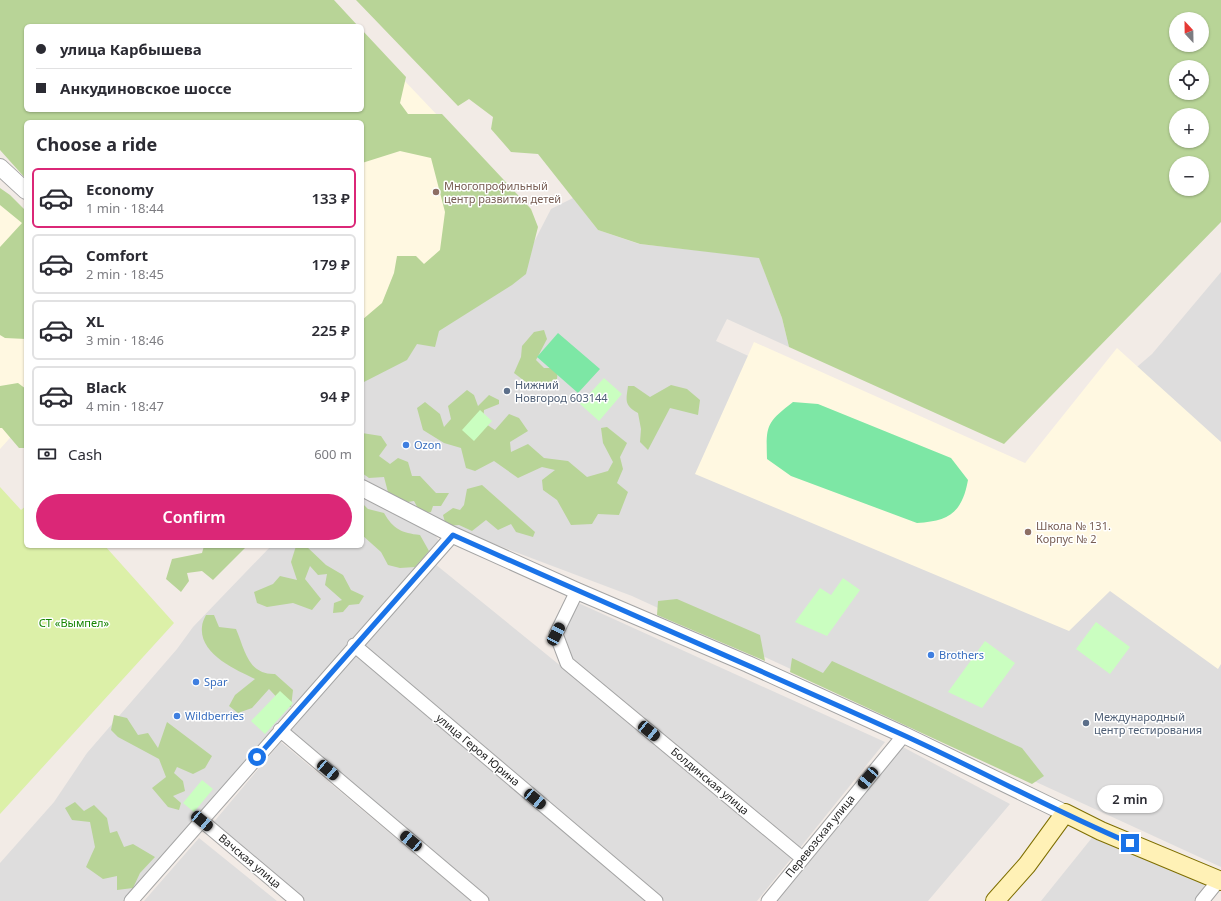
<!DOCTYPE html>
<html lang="en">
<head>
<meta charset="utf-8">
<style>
	:root { --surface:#fff; --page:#f7f7f7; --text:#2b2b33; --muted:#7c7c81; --line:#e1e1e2; --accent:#db2777 }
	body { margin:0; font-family:"Noto Sans",sans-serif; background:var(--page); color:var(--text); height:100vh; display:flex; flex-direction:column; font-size:15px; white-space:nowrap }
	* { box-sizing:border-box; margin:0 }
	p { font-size:13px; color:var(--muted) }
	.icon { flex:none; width:22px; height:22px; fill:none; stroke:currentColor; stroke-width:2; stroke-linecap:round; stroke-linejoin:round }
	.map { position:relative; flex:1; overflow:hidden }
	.sheet { position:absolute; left:24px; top:120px; width:340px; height:428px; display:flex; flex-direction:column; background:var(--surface); border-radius:6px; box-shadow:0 1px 3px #0004 }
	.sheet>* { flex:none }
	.banner { position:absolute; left:24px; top:24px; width:340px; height:88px; border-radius:6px; box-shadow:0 1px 3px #0004; display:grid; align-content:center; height:88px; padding:0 12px; background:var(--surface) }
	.needle { width:26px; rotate:338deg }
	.buttons { position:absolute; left:1169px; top:12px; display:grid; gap:8px }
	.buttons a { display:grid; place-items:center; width:40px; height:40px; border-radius:50%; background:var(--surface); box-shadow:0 1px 3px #0004; font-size:20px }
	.end { position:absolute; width:18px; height:18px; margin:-9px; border:5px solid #1a73e8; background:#fff; box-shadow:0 0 0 2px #fff }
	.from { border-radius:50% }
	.bubble { position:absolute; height:28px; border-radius:14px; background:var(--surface); box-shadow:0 1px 3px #0004; font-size:13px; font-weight:600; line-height:28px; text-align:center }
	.car { position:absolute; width:12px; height:24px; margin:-12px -6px; border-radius:5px; box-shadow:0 0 3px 1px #0007; background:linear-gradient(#222 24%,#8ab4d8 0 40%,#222 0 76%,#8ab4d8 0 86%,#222 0) }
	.banner b { display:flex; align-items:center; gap:14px; height:38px; font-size:15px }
	.banner b+b { border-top:1px solid var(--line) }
	.banner i { width:10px; height:10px; background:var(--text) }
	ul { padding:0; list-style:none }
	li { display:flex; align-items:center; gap:12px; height:60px; margin:0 8px 6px; padding:0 4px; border:2px solid var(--line); border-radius:6px }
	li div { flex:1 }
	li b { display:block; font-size:15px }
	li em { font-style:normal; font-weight:600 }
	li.on { border-color:var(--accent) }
	li>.icon { width:36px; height:36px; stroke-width:1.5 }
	h2 { padding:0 12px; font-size:18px; line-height:48px }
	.pay { display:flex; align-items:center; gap:10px; height:44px; padding:0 12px; font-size:15px }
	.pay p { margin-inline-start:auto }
	.primary-button { display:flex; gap:8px; margin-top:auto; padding:8px 12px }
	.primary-button a { flex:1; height:46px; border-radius:24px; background:var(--accent); color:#fff; font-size:16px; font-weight:600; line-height:46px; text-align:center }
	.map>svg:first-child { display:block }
</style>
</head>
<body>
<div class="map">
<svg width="1221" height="901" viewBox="0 0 1221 901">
	<rect width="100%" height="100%" fill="#f2ebe6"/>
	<path fill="#dedddd" d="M573,198L598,230L639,244L759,257L782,318L789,347L727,319L716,341L1004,474L1025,463L1152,354L1221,272V867L632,596L457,530L362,478V375L518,273L551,209Z
		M362,498L434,533L439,541L438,547L125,901H0V863L54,802L87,753L177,649L193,627L271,546H362Z
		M435,564L794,855L757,901H664L362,644Z
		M574,601L885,742L799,849L572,658L563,630Z
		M355,653L648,901H488L289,733Z
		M281,742L471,901H294L207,830Z
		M899,745L1010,804L928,901H771Z
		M1095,834L1203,880L1204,886L1202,892L1194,901H1041Z
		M199,838L277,901H144Z"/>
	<path fill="#fff8e1" d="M0,0L26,26V110H362V36L533,216L362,375V122H26Z
		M0,193L26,217V420L0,449Z
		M754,342L1025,463L1117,348L1221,442V664L1218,669L1110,591L1069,631L695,474Z"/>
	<path fill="#dcf0a8" d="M0,487L21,510L26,506V546H105L174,623L0,814Z"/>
	<path fill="#b8d497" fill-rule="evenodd" d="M0,0H334L358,26H26V110H362V30L406,77L400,103L408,114H442L531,209L538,227L526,274L512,285L439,331L435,347L417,344L407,360L362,383V320L382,303L394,273L397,256H416L424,264L440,250L445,212L431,158L400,151L362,163V122H26V179L0,150Z
		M356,0H1221V222L1004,444L789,347L782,318L759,258L640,244L598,230L538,154L511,152L491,129L493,117L469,99L458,106ZM1176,19H1202V45H1176ZM1176,67H1202V93H1176ZM1176,115H1202V141H1176ZM1176,163H1202V189H1176Z
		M0,188L10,195L26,211V339L5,338L0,335V247L22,223L0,205Z
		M544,330L547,339L536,360L544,368H558L557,379L535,389L514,373L521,357L522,346L534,332Z
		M18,383L26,389V448H19L2,428H0V386Z
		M671,385L687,389L700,400L698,415L670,408L648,450L640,442L641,429L638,413C624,405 626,401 628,386H634L650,397Z
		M467,390L474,395L478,406L489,395L499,400V404L484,410L483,422L495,430L509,414L519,418L528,431L510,442L511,452L528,444L544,458L568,461L587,477L608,471L613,462L603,443L601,428L607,427L627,443L620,457L623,469L617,483L628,492L619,515L598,514L592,524L571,525L557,500L543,490L542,480L555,470L542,467L518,478L494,461L475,471L466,468L461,448L444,443L423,430L417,408L425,402L440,414L444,427L451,419L448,406Z
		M362,433L381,436L387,445L379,456L390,464L398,458L408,462L412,476H420L436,493H449L441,506H433L431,512L421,514L414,501L401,503L389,496L384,477L369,478L362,473Z
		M482,485L535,532L533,537L516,532L511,524L498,530L486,520L472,531L459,525L446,526L443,515L453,508L460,510L464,505L467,489Z
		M362,503L368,509L384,513C393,529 402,533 420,535L429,551L415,567L400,568L388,565L381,552L362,535Z
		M204,546H247L213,580L202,571L187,573L189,581L181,592L166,579L172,559L202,553Z
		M296,546H306L326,565L343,575L351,590L364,596L359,604L349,605L343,612L333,613L334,603L342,600L325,585L327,574L318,575L310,566L305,579L321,599L312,610L293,603L267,607L257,603L254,592L273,584L280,576L297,580L291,562Z
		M677,599L760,635L765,661L657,615L658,601Z
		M206,615H214L219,627L236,629C245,650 248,675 275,674L293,690L291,707L284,705L269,689L252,708L238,713L229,706L235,695L255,679C236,670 199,654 202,627C202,623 204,619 206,615Z
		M792,658L823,673L832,661L1022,748L1044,776L1032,784L790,672Z
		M114,715L127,718L138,735L148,733L158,748L167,722L212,756L205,768L193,774L177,767L174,773L183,781L185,791L173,796L181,803L179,810L168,807L152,788L166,777L159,759L118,737L111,730Z
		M75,802L84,811L94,805L107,818L110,833L117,831L124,847L133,844L155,857L140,873L133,888L117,890V876L103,879L86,867L95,847L90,822L72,820L65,808Z"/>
	<path fill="#cafec0" d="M604,378L622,394L599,421L580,404Z
		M480,410L492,421L474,441L462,430Z
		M843,578L860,590L827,636L795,622L820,588L831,595Z
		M1096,622L1130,647L1110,674L1076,649Z
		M985,641L1015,663L982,708L948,692Z
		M280,691L293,703L265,734L251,721Z
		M202,780L213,789L194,812L183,803Z"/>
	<path fill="#7de7a5" d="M558,333L600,369L578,393L537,357Z
		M793,402L818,404L951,458L968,480C962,513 949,521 917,523L791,476L767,459C766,425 766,423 793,402Z"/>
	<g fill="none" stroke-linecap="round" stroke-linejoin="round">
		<defs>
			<path id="minor" d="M577,591L556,634L567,663L802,858
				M354,645L656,901
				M280,730L482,901
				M202,821L297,901
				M131,901L453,535
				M768,901L904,735
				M1202,901L1219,880"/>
			<path id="tertiary" d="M0,167L26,191
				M362,488L453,535L577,591L748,664L904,735L1065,813"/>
			<path id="secondary" d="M995,901L1027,865L1065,813L1101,831L1221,881"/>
		</defs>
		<use href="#minor" stroke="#a4a4a4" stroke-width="15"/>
		<use href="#tertiary" stroke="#a4a4a4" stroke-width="18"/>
		<use href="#secondary" stroke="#7e6e00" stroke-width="20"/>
		<use href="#minor" stroke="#fff" stroke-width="13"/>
		<use href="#tertiary" stroke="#fff" stroke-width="16"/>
		<use href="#secondary" stroke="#fff1b6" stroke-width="18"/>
	</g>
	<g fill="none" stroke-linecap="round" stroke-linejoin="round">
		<path stroke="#1a73e8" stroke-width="5" d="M257,757L453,535C602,602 752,666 901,734C978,769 1052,810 1130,843"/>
	</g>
	<g fill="#8d6e63" stroke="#fff" stroke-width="1.5">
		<circle cx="436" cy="192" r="4"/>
		<circle cx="1028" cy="532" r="4"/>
	</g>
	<g fill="#5c6f8a" stroke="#fff" stroke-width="1.5">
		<circle cx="507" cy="391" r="4"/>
		<circle cx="1086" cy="723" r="4"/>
	</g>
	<g fill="#3f7fe0" stroke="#fff" stroke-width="1.5">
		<circle cx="406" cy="445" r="4"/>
		<circle cx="931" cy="655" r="4"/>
		<circle cx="196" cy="682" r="4"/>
		<circle cx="177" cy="716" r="4"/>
	</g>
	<g text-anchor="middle" stroke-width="3" stroke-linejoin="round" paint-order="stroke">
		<g font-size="11" fill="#785e54" stroke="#fff" text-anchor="start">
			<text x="444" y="190">Многопрофильный<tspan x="444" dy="13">центр развития детей</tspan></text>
			<text x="1036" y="530">Школа № 131.<tspan x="1036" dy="13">Корпус № 2</tspan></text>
		</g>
		<g font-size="11" fill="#4e5e75" stroke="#fff" text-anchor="start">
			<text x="515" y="389">Нижний<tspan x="515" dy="13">Новгород 603144</tspan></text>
			<text x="1094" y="721">Международный<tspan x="1094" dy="13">центр тестирования</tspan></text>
		</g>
		<g font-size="11" fill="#366cbe" stroke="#fff" text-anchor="start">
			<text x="414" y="449">Ozon</text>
			<text x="939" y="659">Brothers</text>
			<text x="204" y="686">Spar</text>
			<text x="185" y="720">Wildberries</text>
		</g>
		<g font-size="11" fill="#178502" stroke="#fff">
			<text x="74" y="627">СТ «Вымпел»</text>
		</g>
		<g font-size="11" fill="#202020" stroke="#fff">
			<text transform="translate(478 750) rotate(40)" y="4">улица Героя Юрина</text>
			<text transform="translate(710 781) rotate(40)" y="4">Болдинская улица</text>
			<text transform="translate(820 836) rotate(-51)" y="4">Перевозская улица</text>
			<text transform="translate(250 861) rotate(40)" y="4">Вачская улица</text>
		</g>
	</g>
</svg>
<div class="buttons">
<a><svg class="needle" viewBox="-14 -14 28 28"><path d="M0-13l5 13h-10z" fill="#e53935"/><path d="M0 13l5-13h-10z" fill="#7c7c81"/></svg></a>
<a><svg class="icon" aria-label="locate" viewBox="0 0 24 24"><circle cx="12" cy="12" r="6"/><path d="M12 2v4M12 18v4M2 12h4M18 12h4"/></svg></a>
<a>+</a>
<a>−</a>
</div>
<i class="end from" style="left:257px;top:757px"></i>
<i class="end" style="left:1130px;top:843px"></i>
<div class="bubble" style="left:1097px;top:785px;width:66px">2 min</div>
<i class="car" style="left:556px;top:634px;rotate:27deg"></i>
<i class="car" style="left:649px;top:731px;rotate:129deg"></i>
<i class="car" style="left:328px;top:770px;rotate:130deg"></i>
<i class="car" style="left:868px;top:778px;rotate:220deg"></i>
<i class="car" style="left:535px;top:799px;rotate:130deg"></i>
<i class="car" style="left:202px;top:821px;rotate:130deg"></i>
<i class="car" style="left:411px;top:841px;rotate:310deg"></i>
<div class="banner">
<b><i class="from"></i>улица Карбышева</b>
<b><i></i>Анкудиновское шоссе</b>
</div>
<section class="sheet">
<h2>Choose a ride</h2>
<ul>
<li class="on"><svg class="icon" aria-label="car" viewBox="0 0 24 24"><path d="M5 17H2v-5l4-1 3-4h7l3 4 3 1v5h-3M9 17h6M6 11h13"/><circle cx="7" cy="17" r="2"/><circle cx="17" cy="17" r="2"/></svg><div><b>Economy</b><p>1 min · 18:44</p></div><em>133 ₽</em></li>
<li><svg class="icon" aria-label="car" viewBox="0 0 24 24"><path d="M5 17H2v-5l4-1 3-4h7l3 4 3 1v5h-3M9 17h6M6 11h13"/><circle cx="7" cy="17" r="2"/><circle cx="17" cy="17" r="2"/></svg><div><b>Comfort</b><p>2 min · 18:45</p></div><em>179 ₽</em></li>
<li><svg class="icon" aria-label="car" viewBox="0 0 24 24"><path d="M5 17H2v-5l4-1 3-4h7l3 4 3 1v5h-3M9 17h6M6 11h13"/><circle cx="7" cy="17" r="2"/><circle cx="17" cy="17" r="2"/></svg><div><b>XL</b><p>3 min · 18:46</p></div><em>225 ₽</em></li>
<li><svg class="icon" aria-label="car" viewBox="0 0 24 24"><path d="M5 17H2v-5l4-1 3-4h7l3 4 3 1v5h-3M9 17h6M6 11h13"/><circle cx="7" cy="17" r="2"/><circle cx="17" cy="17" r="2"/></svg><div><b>Black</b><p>4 min · 18:47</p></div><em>94 ₽</em></li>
</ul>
<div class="pay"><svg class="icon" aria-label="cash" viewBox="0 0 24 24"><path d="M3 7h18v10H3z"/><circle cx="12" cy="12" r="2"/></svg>Cash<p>600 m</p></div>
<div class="primary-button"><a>Confirm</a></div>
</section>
</div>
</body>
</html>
